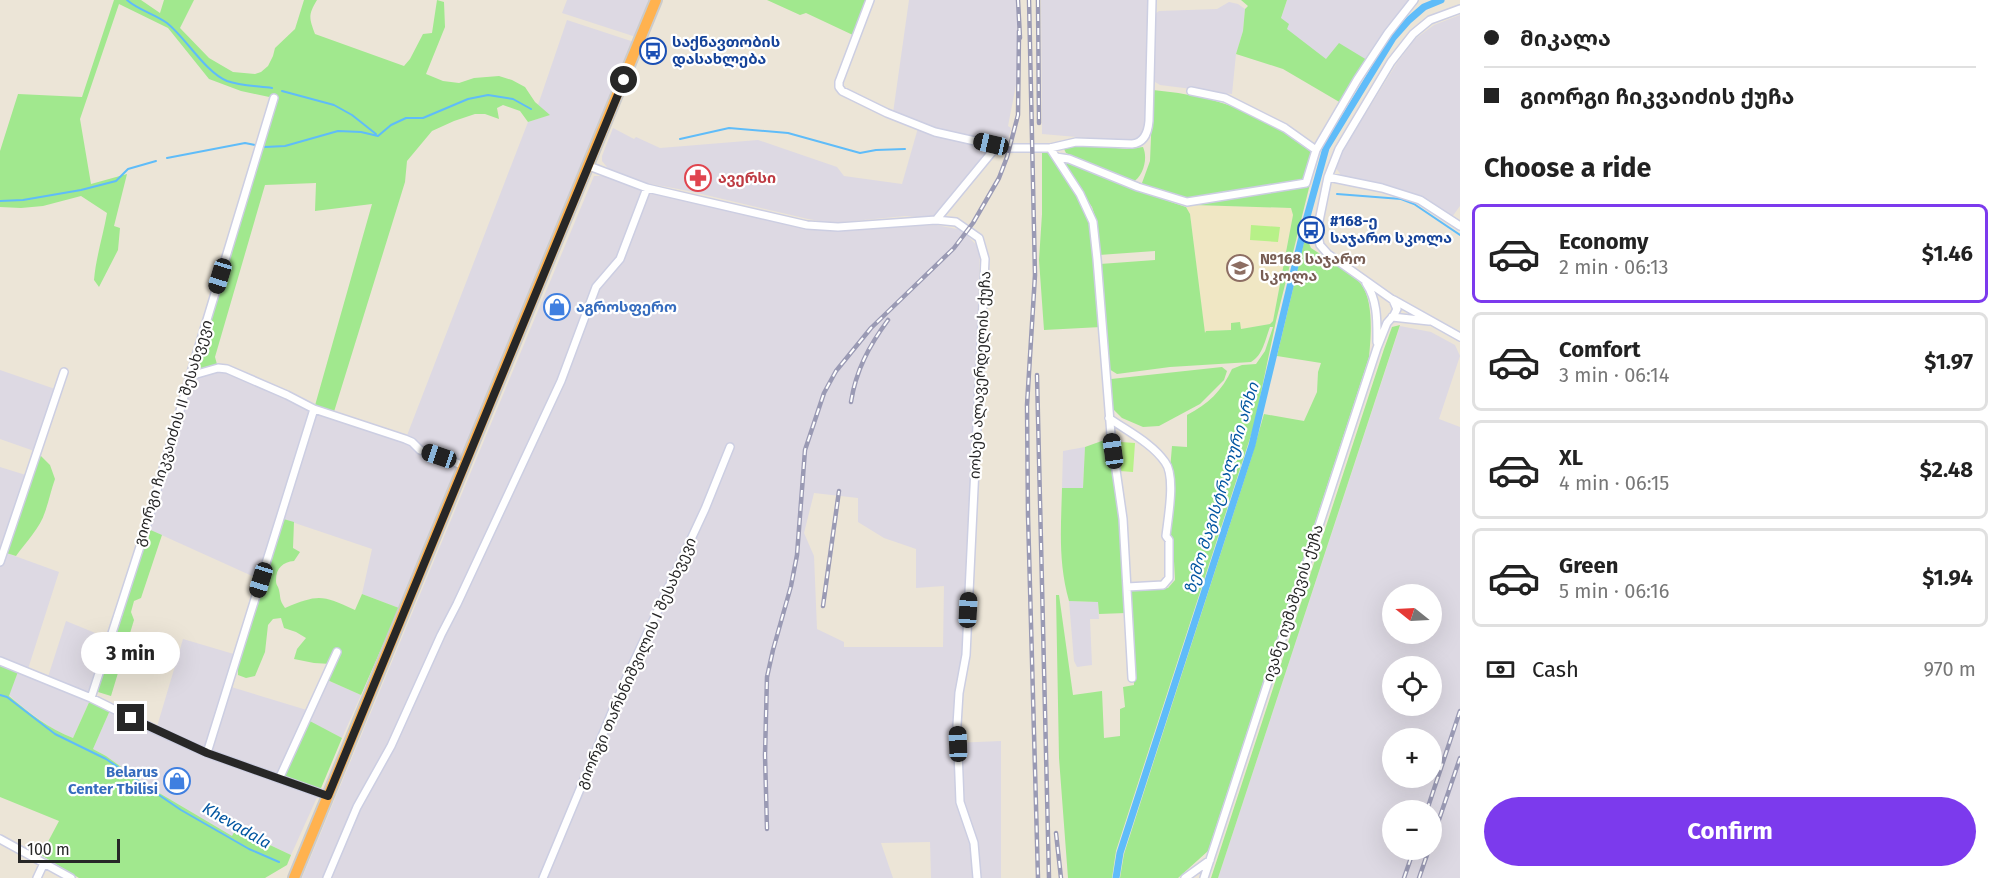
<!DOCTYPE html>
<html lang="en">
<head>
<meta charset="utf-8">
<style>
	:root { --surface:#fff; --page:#f2f2f2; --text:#222; --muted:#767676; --line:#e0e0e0; --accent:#7c3aed }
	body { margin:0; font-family:"Fira Sans","Noto Sans Georgian",sans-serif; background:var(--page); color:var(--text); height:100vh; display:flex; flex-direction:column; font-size:22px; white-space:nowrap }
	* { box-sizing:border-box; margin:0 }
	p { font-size:20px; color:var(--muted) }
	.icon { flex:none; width:33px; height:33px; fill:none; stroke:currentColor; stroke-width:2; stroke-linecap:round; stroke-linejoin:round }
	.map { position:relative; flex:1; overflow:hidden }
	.drawer { display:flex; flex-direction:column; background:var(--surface); width:540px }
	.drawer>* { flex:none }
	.top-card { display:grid; align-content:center; height:132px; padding:0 24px; background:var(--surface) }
	.needle { width:39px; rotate:288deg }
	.buttons { position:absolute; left:1382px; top:584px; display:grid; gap:12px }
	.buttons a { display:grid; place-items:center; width:60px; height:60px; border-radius:50%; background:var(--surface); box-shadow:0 6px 24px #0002; font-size:30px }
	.scale { position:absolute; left:18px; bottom:15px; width:102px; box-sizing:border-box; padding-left:6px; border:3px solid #272727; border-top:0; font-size:16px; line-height:21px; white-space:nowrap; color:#272727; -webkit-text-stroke:4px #fff; paint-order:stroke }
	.end { position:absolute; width:27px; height:27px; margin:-14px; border:8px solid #272727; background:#fff; box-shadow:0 0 0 3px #fff }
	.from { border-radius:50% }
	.bubble { position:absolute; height:42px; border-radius:21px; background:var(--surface); box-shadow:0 6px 24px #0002; font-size:20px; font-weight:700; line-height:42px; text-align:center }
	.car { position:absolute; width:18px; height:36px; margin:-18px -9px; border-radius:8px; box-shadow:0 0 4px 2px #0007; background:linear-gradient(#222 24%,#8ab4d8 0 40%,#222 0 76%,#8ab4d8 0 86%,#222 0) }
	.top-card b { display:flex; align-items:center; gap:21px; height:57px; font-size:22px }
	.top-card b+b { border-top:2px solid var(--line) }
	.top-card i { width:15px; height:15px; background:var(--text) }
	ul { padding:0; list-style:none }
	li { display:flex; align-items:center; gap:18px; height:99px; margin:0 12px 9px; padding:0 12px; border:3px solid var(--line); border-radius:9px }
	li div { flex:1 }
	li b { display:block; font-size:22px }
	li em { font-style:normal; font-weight:700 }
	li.selected { border-color:var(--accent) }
	li>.icon { width:54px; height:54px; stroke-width:1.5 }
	h2 { padding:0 24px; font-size:27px; line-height:72px }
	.pay { display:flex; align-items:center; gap:15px; height:66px; padding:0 24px; font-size:22px }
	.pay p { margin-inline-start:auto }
	.cta { display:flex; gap:12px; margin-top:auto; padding:12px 24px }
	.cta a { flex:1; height:69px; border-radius:36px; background:var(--accent); color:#fff; font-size:24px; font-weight:700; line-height:69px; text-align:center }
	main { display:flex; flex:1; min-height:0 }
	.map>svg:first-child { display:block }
</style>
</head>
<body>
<main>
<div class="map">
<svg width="1460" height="878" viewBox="0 0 1460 878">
	<rect width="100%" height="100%" fill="#ece5d7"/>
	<path fill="#ddd9e3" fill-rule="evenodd" d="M567,0H651L636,37L562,13Z
		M909,0H1017V80L1008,126L1011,128L1005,155L988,149L935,218L905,216L832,223L808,219L689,191L646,183L611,172L602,161V156L613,128L634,139L636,137L660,148L758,140L837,167L844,176L902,184L918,128L892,120Z
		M1041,0H1148V61L1145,128L1140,137L1135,142L1042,134Z
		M1287,0H1410L1367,60H1326L1286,29L1281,18Z
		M1229,2L1238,4L1245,9L1243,31L1236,54L1232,94L1160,85L1155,82V14L1159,11L1217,9Z
		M1460,15V206L1452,217L1424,200L1341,175L1336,168L1344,149L1397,63L1415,39L1434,25Z
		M567,20L634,42L459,462L421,448L413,443L422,453L457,465L399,608L362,594L372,549L280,518L261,580L146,528L190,376L199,372L218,368L227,369L287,395L314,409L411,442L406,438L528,122L549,115L538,105Z
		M594,176H604L643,189L807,227L841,231L936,225L962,230L980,249L964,652L957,692L954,743L1001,741V878H931L930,842L881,843L893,878H302ZM814,493L858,498V522L884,538L916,549V588L944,586L943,647H844V642L817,629L814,556L804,533Z
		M1400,326L1431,332L1455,345L1460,356L1439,419L1460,427V878H1218ZM1392,594H1431V633H1392ZM1392,666H1431V705H1392ZM1392,738H1431V777H1392ZM1392,810H1431V849H1392Z
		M0,370L58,390L37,452L0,439Z
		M1085,447L1083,488H1062L1063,451Z
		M0,467L29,476L4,552L59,572L27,672L47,680L66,621L110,639L91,698L73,738L56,731L23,708L9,695L19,669L0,661Z
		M1069,601L1098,602L1099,619H1090L1092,665L1077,667L1074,661Z
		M183,639L237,655L228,686L310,711L325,679L361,695L342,738L306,720L319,793L291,855L237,829L233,837L149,787L106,756L93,749L111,708L156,730Z"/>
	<path fill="#f0e7c4" d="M1194,205L1291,208L1293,215L1273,321L1270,324L1241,329L1231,323V330L1206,331L1205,335L1190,214L1186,207Z"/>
	<path fill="#a1e88e" d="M114,0H141L160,13L164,0H194L180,28L209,58L233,72L255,74L261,72L268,66L273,56L275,48L295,29L304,0H317C308,15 309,18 315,34L404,66L410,59L423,34L432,33L437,0L444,2L445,27L426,74L443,81L459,83L474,78L499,76L512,80L525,87L535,102L550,115L528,122L520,111L503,105L497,108L499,119L485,114H475L454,121L432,131L407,161L405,182L333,415L314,409L372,204L315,211L316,183L265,185L215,357L218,368L190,376L274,98L241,91L209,79L168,28L119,4L80,119L91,184L127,174L114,226L120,228L118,250L99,287L94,280C96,257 103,236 107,213L81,196L43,206L21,208L0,207V151L18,94L82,97Z
		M767,0H868L855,36L806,13L800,15Z
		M1241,0H1287L1281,18L1289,24L1287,29L1326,59L1339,43L1367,60L1341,103L1283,69L1236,54L1243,31L1245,9L1248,6Z
		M1153,90C1216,96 1258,111 1310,149L1312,154L1306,181L1186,201L1144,187L1142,183L1150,161Z
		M1072,144L1127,149L1143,147C1148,158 1144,176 1132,183L1066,153L1064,149Z
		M1042,151H1047L1054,159L1086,212L1089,222L1101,327L1044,330L1039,260L1042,214Z
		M1067,162L1129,188L1186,207L1190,214L1205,333L1206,331L1231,330V323L1240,322L1241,329L1270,324L1273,321L1293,215L1291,208L1194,205L1301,187L1310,184L1276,321L1254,426L1116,851L1112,878H1068L1059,758L1056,595H1059L1073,695L1102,691L1104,738L1120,736V709L1125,707L1123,687L1134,685L1129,591L1168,588L1175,580L1173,542L1168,533L1173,483V476L1170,470L1172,446L1187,447V415C1208,404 1222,391 1232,369L1242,365L1256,364L1265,351L1273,327H1270C1265,340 1263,355 1251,362L1170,367L1117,374L1109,369L1100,264L1155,260V251L1099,255L1096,219L1092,207L1065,167Z
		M1306,234L1309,235L1308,241L1311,248C1324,257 1351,272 1361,284C1374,301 1371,337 1369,357L1208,851L1178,878H1120L1124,854L1251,459L1264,414L1304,421L1317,392L1318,372L1321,363L1277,356Z
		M1400,325L1218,878H1211L1384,349L1392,327Z
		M1222,367L1227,371L1224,380L1200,404L1159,426L1143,427L1122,418L1113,409L1111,379Z
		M1110,438L1120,509L1126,613L1099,614L1098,602L1069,601C1058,561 1061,529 1062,488H1083L1085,447Z
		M37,452L50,465L55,479C51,490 49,501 45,512C40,528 26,542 16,556L3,552Z
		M280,518L294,522L293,548L300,552L294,561C283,562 276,568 276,580C276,586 278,585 279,590C281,599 279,599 285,608C319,594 322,595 355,610L362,594L399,608L361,695L325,679L331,664L314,663L294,659L297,649L306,638L296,632L284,628L281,618L273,619L268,625L265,652L255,676L246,678L238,675L237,655Z
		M146,528L162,535L141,598L134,601L131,612L134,620L111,696L98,692L104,657Z
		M0,661L19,669L9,696C29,713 49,729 73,738L91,698L111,708L93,749L106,756L149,787L232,836L236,829L291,855L287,865L265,878H79L41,855L59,821L0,797Z
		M306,719L342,738L319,793L279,779Z"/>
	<path fill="#b7f188" d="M1251,225L1280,227L1278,242L1250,240Z
		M1121,442L1135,443L1133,472L1120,471Z"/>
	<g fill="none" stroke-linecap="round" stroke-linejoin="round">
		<path stroke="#5fbcf9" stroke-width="2" d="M127,0C138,10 155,14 167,23C186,38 205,72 227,81C241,86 257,86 272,88
			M282,91L334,105L352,115L376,134
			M680,139L729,128L788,133L860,153L876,150L905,149
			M265,147L285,146L338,131L361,132L378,136L391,125L406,118H423L468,99L488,95L513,99L531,109
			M167,158L245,143L255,145
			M1337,194L1401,199L1414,204L1460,235
			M0,201L23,200L81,190L116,181L128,169L156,161
			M0,695L7,697L55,734L106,759L181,810L249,849L279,862"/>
		<path stroke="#5fbcf9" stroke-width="7" d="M1116,878L1120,853L1252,445L1305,224L1326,148L1393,38L1409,20L1424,7L1441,0"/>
		<defs>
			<path id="minor" d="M870,0L839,82V87L842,91L887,113L935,132L1006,148H1050L1076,142L1132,144C1144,143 1148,133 1149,121L1152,0
				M1191,91L1225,98L1285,128L1316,150
				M1050,148L1080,194L1093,222L1097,259L1111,435L1123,519L1132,678
				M1056,157L1069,159L1138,187L1187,202L1306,183L1316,150L1357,80L1388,33L1414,0
				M589,166L647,188L807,225L838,227L936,220L956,222L979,238L985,259L966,655L959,693L957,725L960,802L974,843L977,878
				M1328,177L1382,188L1420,200L1460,226
				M936,220L997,146
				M1366,283C1378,301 1377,322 1377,342
				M1394,300L1460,337
				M1392,317L1429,321
				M190,376L218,368L227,369L287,395L314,409L405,439L412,442L420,450L465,466
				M1109,418C1127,431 1152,443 1165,462C1176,476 1168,518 1166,536L1169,540V578L1163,585L1127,587
				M0,562L64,372
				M0,661L91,698L156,730L207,753L328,796
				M91,698L146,528L190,376L274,98
				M207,753L314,409
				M279,779L337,652
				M0,839L71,878
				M37,878L44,863
				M327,878L357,807L391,746L441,635L457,604L561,381L596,287L620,259L647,188
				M543,878L625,681L705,509L730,447
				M1185,878L1210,860
				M1204,878L1377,348L1387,323L1394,315L1397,309L1393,300L1328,254L1320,245L1317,231L1328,177L1339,149L1391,62L1413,34L1430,20L1460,9"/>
			<path id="highway" d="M294,878L656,0"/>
		</defs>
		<use href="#minor" stroke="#cccee2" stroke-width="10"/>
		<use href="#highway" stroke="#cbcbcb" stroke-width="14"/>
		<use href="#minor" stroke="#fff" stroke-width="7"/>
		<use href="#highway" stroke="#ffb24f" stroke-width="10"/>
		<defs>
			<path id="rail" d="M1018,0L1020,38
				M1029,0L1035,275L1027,405L1028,515L1038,878
				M1038,0L1039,123
				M1037,375L1049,878
				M851,402C856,370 869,346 888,320
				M823,606L839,491
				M1427,810L1460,711
				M767,829L765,755L767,677L773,650L791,586L797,555L805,450L824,393L836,371L871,328L954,248L973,223L999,178L1007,157L1018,115L1019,31
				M1056,833L1061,878
				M1431,843L1460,758
				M1404,878L1414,849
				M1419,878L1429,849"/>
		</defs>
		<use href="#rail" stroke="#9a9ab4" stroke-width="4.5"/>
		<use href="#rail" stroke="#fff" stroke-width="2" stroke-dasharray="7" stroke-linecap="butt"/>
	</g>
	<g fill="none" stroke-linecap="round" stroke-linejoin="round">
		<path stroke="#272727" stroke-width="8" d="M131,718L207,753L328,796L624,80"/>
	</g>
	<defs>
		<symbol id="bus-ring" viewBox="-11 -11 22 22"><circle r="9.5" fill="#fff" stroke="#1a4fb4" stroke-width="1.5"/><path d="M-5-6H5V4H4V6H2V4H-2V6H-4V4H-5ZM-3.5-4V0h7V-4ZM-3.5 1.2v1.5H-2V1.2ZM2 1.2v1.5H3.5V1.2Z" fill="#1a4fb4"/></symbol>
		<symbol id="pharmacy-ring" viewBox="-11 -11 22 22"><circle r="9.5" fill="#fff" stroke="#e0444e" stroke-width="1.5"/><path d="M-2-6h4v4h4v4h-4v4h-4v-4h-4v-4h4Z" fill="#e0444e"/></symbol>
		<symbol id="school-ring" viewBox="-11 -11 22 22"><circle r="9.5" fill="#fff" stroke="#8d6e63" stroke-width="1.5"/><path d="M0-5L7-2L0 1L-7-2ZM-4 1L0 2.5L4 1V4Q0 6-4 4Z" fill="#8d6e63"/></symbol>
		<symbol id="shop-ring" viewBox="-11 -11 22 22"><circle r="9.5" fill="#fff" stroke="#3f7fe0" stroke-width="1.5"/><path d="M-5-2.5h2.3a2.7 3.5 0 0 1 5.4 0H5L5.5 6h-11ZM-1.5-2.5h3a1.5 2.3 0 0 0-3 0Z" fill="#3f7fe0"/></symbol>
	</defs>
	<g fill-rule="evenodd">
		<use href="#bus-ring" x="638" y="36" width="30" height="30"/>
		<use href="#pharmacy-ring" x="683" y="163" width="30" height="30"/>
		<use href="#bus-ring" x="1296" y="215" width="30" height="30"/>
		<use href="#school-ring" x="1225" y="253" width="30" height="30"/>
		<use href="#shop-ring" x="542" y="292" width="30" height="30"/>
		<use href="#shop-ring" x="162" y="766" width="30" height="30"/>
	</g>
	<g text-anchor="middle" stroke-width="4.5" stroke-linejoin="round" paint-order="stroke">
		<g font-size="15" font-weight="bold" fill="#164399" stroke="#fff" text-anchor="start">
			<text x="672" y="47">საქნავთობის<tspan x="672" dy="17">დასახლება</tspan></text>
			<text x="1330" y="226">#168-ე<tspan x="1330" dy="17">საჯარო სკოლა</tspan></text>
		</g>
		<g font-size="15" font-weight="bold" fill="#be3a42" stroke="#fff" text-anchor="start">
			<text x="718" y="183">ავერსი</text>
		</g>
		<g font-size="15" font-weight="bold" fill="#785e54" stroke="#fff" text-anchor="start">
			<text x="1260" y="264">№168 საჯარო<tspan x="1260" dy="17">სკოლა</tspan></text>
		</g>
		<g font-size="15" font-weight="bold" fill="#366cbe" stroke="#fff" text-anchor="start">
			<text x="576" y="312">აგროსფერო</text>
			<text x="158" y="777" text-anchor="end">Belarus<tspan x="158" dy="17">Center Tbilisi</tspan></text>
		</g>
		<g font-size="15" fill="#272727" stroke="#fff">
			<text transform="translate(980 375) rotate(-87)" y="5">იოსებ ალავერდელის ქუჩა</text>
			<text transform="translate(173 433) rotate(-73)" y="5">გიორგი ჩიკვაიძის II შესახვევი</text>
			<text transform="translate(1293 603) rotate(-72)" y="5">ივანე იუმაშევის ქუჩა</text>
			<text transform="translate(636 663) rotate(-66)" y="5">გიორგი თარხნიშვილის I შესახვევი</text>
		</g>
		<g font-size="16" font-style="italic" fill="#0256a1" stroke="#fff">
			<text transform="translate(1221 488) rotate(-73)" y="6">ზემო მაგისტრალური არხი</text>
			<text transform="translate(237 825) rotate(30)" y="6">Khevadala</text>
		</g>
	</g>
</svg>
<div class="buttons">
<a><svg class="needle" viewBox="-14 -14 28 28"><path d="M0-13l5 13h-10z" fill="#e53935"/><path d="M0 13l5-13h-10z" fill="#767676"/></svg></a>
<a><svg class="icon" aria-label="locate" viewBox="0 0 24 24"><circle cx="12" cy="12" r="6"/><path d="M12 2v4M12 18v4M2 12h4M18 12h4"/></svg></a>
<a>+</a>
<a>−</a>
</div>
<div class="scale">100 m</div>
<i class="end from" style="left:624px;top:80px"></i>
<i class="end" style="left:131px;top:718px"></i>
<div class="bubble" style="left:81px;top:632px;width:99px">3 min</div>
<i class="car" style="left:991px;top:144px;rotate:283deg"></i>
<i class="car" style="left:220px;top:276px;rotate:197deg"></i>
<i class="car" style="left:1113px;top:451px;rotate:352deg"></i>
<i class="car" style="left:439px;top:456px;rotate:289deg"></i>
<i class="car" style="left:261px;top:580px;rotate:197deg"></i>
<i class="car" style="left:968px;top:610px;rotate:3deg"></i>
<i class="car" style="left:958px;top:744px;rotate:358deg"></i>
</div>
<section class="drawer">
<div class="top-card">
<b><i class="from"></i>მიკალა</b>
<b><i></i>გიორგი ჩიკვაიძის ქუჩა</b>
</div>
<h2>Choose a ride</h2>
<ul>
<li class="selected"><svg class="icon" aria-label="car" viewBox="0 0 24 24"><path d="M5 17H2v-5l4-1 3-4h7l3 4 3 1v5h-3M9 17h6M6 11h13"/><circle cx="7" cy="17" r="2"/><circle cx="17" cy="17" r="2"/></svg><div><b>Economy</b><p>2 min · 06:13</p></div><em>$1.46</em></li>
<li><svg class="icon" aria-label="car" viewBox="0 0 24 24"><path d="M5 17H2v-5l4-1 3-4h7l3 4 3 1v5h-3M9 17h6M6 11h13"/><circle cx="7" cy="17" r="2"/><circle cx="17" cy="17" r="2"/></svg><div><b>Comfort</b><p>3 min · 06:14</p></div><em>$1.97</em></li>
<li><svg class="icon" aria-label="car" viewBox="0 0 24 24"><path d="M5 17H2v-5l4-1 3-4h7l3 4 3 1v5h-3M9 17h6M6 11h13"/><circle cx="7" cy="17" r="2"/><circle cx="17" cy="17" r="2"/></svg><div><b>XL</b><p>4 min · 06:15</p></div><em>$2.48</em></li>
<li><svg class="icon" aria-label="car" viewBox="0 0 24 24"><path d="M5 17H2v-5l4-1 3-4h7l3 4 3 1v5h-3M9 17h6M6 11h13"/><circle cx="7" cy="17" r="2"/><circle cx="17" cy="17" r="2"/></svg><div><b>Green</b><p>5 min · 06:16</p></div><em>$1.94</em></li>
</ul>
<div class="pay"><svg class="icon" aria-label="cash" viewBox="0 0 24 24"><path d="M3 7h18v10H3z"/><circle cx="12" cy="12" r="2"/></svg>Cash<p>970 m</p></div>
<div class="cta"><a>Confirm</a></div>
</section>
</main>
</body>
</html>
